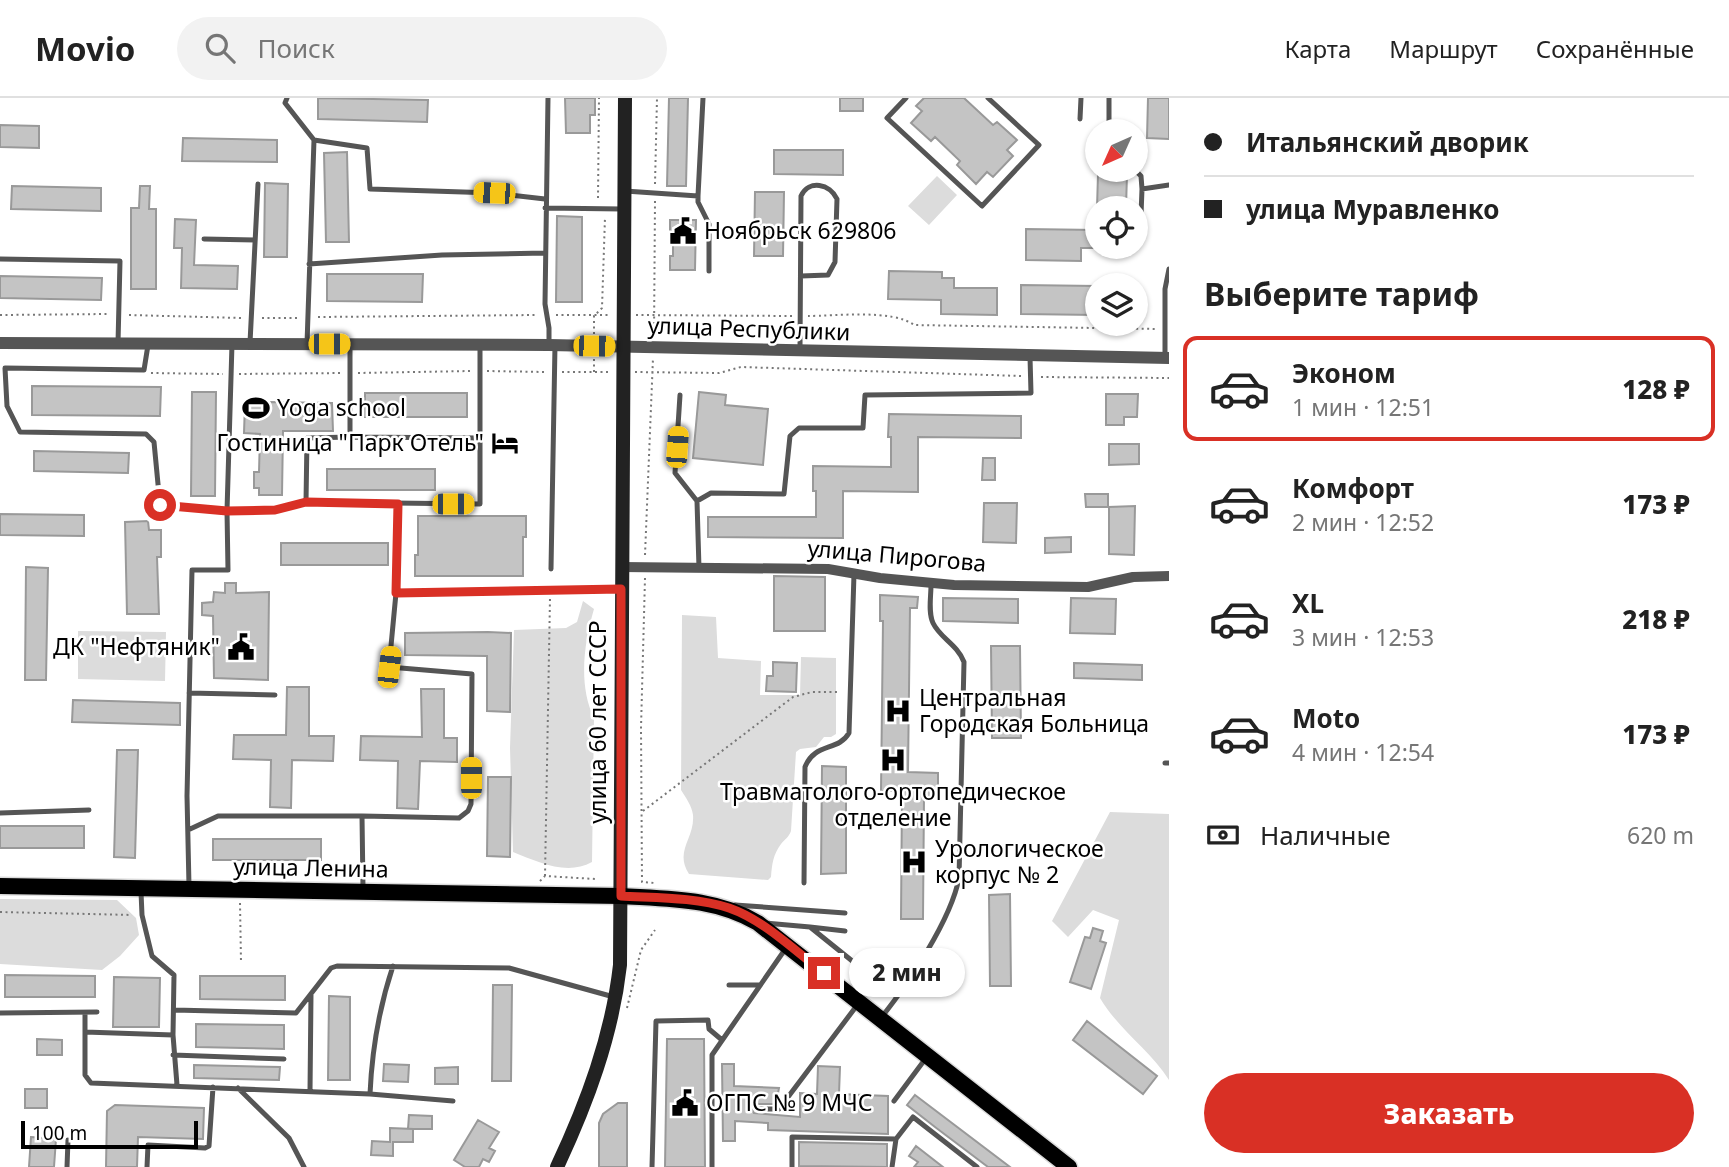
<!DOCTYPE html>
<html lang="ru">
<head>
<meta charset="utf-8">
<style>
	:root { --surface:#fff; --page:#f2f2f2; --text:#222; --muted:#767676; --line:#e0e0e0; --accent:#d93025 }
	body { margin:0; font-family:"Noto Sans",sans-serif; background:var(--page); color:var(--text); height:100vh; display:flex; flex-direction:column; font-size:26px; white-space:nowrap }
	* { box-sizing:border-box; margin:0 }
	p { font-size:23px; color:var(--muted) }
	.icon { flex:none; width:38px; height:38px; fill:none; stroke:currentColor; stroke-width:2; stroke-linecap:round; stroke-linejoin:round }
	.map { position:relative; flex:1; overflow:hidden }
	.panel { display:flex; flex-direction:column; background:var(--surface); width:560px }
	.panel>* { flex:none }
	.top-card { display:grid; align-content:center; height:154px; padding:0 35px; background:var(--surface) }
	.needle { width:46px; rotate:225deg }
	.controls { position:absolute; left:1085px; top:21px; display:grid; gap:14px }
	.controls a { display:grid; place-items:center; width:63px; height:63px; border-radius:50%; background:var(--surface); box-shadow:0 2px 5px #0004; font-size:35px }
	.scale { position:absolute; left:21px; bottom:18px; width:177px; box-sizing:border-box; padding-left:7px; border:4px solid #000; border-top:0; font-size:19px; line-height:24px; white-space:nowrap; color:#000; -webkit-text-stroke:5px #fff; paint-order:stroke }
	.end { position:absolute; width:32px; height:32px; margin:-16px; border:9px solid #d93025; background:#fff; box-shadow:0 0 0 4px #fff }
	.from { border-radius:50% }
	.bubble { position:absolute; height:49px; border-radius:24px; background:var(--surface); box-shadow:0 2px 5px #0004; font-size:23px; font-weight:800; line-height:49px; text-align:center }
	.car { position:absolute; width:21px; height:42px; margin:-21px -10px; border-radius:9px; box-shadow:0 0 5px 2px #0007; background:linear-gradient(#f5c518 24%,#345 0 40%,#f5c518 0 76%,#345 0 86%,#f5c518 0) }
	.top-card b { display:flex; align-items:center; gap:24px; height:66px; font-size:26px }
	.top-card b+b { border-top:2px solid var(--line) }
	.top-card i { width:18px; height:18px; background:var(--text) }
	ul { padding:0; list-style:none }
	li { display:flex; align-items:center; gap:21px; height:105px; margin:0 14px 10px; padding:0 21px; border:4px solid transparent; border-radius:14px }
	li div { flex:1 }
	li b { display:block; font-size:26px }
	li em { font-style:normal; font-weight:800 }
	li.active { border-color:var(--accent) }
	li>.icon { width:63px; height:63px; stroke-width:1.5 }
	h2 { padding:0 35px; font-size:32px; line-height:84px }
	.pay { display:flex; align-items:center; gap:18px; height:77px; padding:0 35px; font-size:26px }
	.pay p { margin-inline-start:auto }
	.action { display:flex; gap:14px; margin-top:auto; padding:14px 35px }
	.action a { flex:1; height:80px; border-radius:42px; background:var(--accent); color:#fff; font-size:28px; font-weight:800; line-height:80px; text-align:center }
	header { display:flex; align-items:center; gap:42px; box-sizing:border-box; height:98px; padding:0 35px; background:var(--surface); border-bottom:2px solid var(--line) }
	header strong { font-size:33px }
	nav { display:flex; gap:38px; margin-inline-start:auto; font-size:24px }
	.search { width:490px; height:63px; background:var(--page); display:flex; align-items:center; gap:18px; box-sizing:border-box; padding:0 24px; border-radius:38px; color:var(--muted); font-size:26px }
	main { display:flex; flex:1; min-height:0 }
	.map>svg:first-child { display:block }
</style>
</head>
<body>
<header>
<strong>Movio</strong>
<div class="search"><svg class="icon" aria-label="search" viewBox="0 0 24 24"><circle cx="10" cy="10" r="6"/><path d="M15 15l6 6"/></svg>Поиск</div>
<nav><a>Карта</a><a>Маршрут</a><a>Сохранённые</a></nav>
</header>
<main>
<div class="map">
<svg width="1169" height="1069" viewBox="0 0 1169 1069">
	<rect width="100%" height="100%" fill="#fff"/>
	<path fill="#dcdcdc" d="M937,78L957,97L929,127L908,108Z
		M583,503L594,511C584,545 578,587 594,620L592,764C567,778 538,764 513,754L510,650L514,532L566,530L577,524Z
		M682,517L716,519L718,560L761,563L760,597H800L801,559L836,560V636L831,639H824L816,649L800,651L796,654L791,733C789,739 785,741 781,746C773,757 772,766 771,779L768,782L689,776C674,753 695,740 693,717C692,708 686,700 681,692Z
		M78,533L166,534L165,583L78,581Z
		M1110,714L1169,716V982C1150,952 1118,931 1100,900L1119,822L1093,812L1068,839L1052,823Z
		M0,801L117,802L136,820L139,837L120,858L102,872L0,866Z"/>
	<path fill="#c4c4c4" stroke="#999" stroke-width="2" d="M318,0L428,2L427,24L318,21Z
		M565,0H595V17H590V35H566Z
		M669,0H688L686,88H667Z
		M840,0H863V13H840Z
		M924,0H964L993,27L997,24L1017,42L1007,52L1013,58L993,79L987,74L976,86L957,67L960,63L935,39L931,43L911,25L922,13L916,8Z
		M1148,0H1169V41L1147,40Z
		M0,27L39,28V50L0,49Z
		M183,40L277,42V64L182,63Z
		M774,52H843V77L774,76Z
		M347,54L349,144H326L324,55Z
		M1098,76H1127L1126,110H1097Z
		M265,85L288,86L287,159H264Z
		M12,88L101,90V113L11,111Z
		M140,88H150L149,111H156V191H131V110H139Z
		M755,94H784L783,158H754Z
		M557,118L582,119V204H556Z
		M175,121L196,122L194,167L238,168L237,191L181,190L182,150H174Z
		M670,122H696L695,172H670V158H673V134L670,133Z
		M1026,131L1097,132V150H1081V163L1026,162Z
		M889,173L942,174V180H954V190H997V217L941,216V202L888,201Z
		M327,176H423L422,204L327,203Z
		M0,178L102,180L101,202L0,200Z
		M1021,187L1097,188V217L1021,216Z
		M32,288L161,289L160,318L32,317Z
		M192,294H216L215,398H191Z
		M699,294L726,297L725,307L768,311L763,367L693,360Z
		M365,295H467V319H365Z
		M1106,296H1138L1137,319H1124V327H1106Z
		M269,304L332,305L333,333H283L282,397H259V390H254V374H259L260,336L244,335L245,305Z
		M889,316L1021,318V340L918,339V394L843,393V440L708,439V419H816V393H813V368L891,369V339H888Z
		M1109,346H1139V366L1109,367Z
		M34,353L129,355L128,375L34,373Z
		M983,360H995V382H982Z
		M327,371H435V392H327Z
		M1085,396H1108V409H1086Z
		M984,405H1017L1016,445L983,444Z
		M1135,408L1134,457L1109,456V409Z
		M0,416L84,417V438L0,437Z
		M418,418H526V439H523V478H415V457H418Z
		M148,423L149,432H161V459H157L159,516H127L125,424Z
		M1071,439V454L1045,455V440Z
		M281,445H388V467H281Z
		M26,469L48,470L46,582H25Z
		M774,478L825,479V533H774Z
		M225,485H236V495L269,494L268,582L214,580L213,518L202,517V505L213,504L214,494L225,495Z
		M880,497L918,499L917,510H910L908,674L938,675V698H924L923,821H901L902,693H881L883,523H880Z
		M943,500L1018,501V525L943,523Z
		M1071,500L1116,501L1115,536L1070,535Z
		M488,534L511,535L510,614L487,613V558L405,557V535Z
		M991,548H1020L1021,640H992Z
		M773,564L797,565L796,594L766,593L767,578H773Z
		M1074,565L1142,567V582L1074,580Z
		M287,589H309V638H334L333,663L292,662L291,710L270,709L271,662L233,661L234,637H286Z
		M421,591H444V640H457V664L420,663L418,711L397,710L398,663L360,662L361,638L422,639Z
		M73,602L180,605V627L72,624Z
		M117,652H138L135,760L114,759Z
		M822,668L846,669V775L821,776Z
		M488,679H511L510,759L487,758Z
		M0,728H84V750H0Z
		M213,741H321V762H213Z
		M1010,796L1011,888H990L989,797Z
		M1093,830L1103,833L1100,843L1106,845L1091,891L1070,884L1085,839L1090,840Z
		M5,877L95,878V899H5Z
		M200,878H285V902L200,901Z
		M114,879L160,880L159,929H113Z
		M493,887H512L511,983H492Z
		M329,898L350,899V982H328Z
		M1087,923L1157,978L1143,996L1073,942Z
		M196,926L284,927V951L196,949Z
		M37,941L62,942V957H37Z
		M667,941H704L705,1069H665Z
		M384,966L409,967L408,984L383,983Z
		M722,966H734V988L779,990L776,1006H755L752,1010L754,1015L800,1019V995L817,996L818,968L840,969L839,996L888,998V1036L768,1032V1025L735,1023V1043H723Z
		M194,967L280,969L279,982L194,980Z
		M458,969V986H435V970Z
		M25,991H47V1010H25Z
		M915,997L1010,1069H988L935,1029L907,1007Z
		M618,1005H627V1069H599V1025L603,1016Z
		M115,1007L204,1010L203,1041L138,1039L137,1069H106L107,1013Z
		M409,1017L432,1018V1031H408Z
		M478,1022L499,1034L489,1050L495,1053L489,1064L483,1061L479,1069H465L454,1062Z
		M390,1030L413,1031V1044H393V1058L371,1057L372,1043L390,1044Z
		M31,1039L56,1041L54,1069H29Z
		M799,1044L887,1046V1069L799,1068Z
		M916,1048L943,1069H914L918,1064L909,1058Z"/>
	<g fill="none" stroke-linecap="round" stroke-linejoin="round">
		<defs>
			<path id="primary" d="M0,788L621,798C669,801 716,800 758,825L1069,1069"/>
		</defs>
		<use href="#primary" stroke="#dbdbdb" stroke-width="19"/>
		<path stroke="#777" stroke-width="2" stroke-dasharray="2 3.5" stroke-linecap="butt" d="M655,86L657,0
			M598,100L599,0
			M0,217L109,216
			M129,217L242,220
			M556,217H610
			M636,217L792,218
			M808,218C834,218 893,211 914,227L1157,231
			M318,219L536,217
			M262,220H298
			M594,236V218L602,210L605,119
			M654,237L655,103
			M487,273L545,274
			M562,274H609
			M594,274V259
			M635,274L719,275L741,269L1021,278
			M151,275L223,276
			M358,275L471,273
			M239,276L342,275
			M1041,279L1169,280
			M645,457L653,260
			M645,480L641,630L642,784L655,785
			M643,713L793,599L812,594H840
			M545,778L550,500
			M540,783L545,778L595,781
			M240,805L241,864
			M0,814L132,817
			M627,910L641,852L655,832"/>
		<path stroke="#555" stroke-width="5" d="M287,0L285,5L314,42L307,246
			M548,0L545,206L549,230V247
			M906,0L887,20L982,108L1039,47L988,0
			M1080,21L1081,0
			M1109,33V0
			M314,42L367,50L370,91L494,95L545,101
			M1135,72L1141,78L1142,91
			M625,93L698,98V104L709,126V173
			M698,98L703,0
			M545,110L622,111
			M204,141L255,142
			M1140,143L1142,91L1169,87
			M0,161L120,163L118,245
			M309,166L442,157L545,155
			M250,245L258,86
			M148,247L144,272L5,270L7,308L20,334L146,336L154,344L160,407L227,413L275,412L306,404L307,340L350,339V246
			M800,251L801,98C809,81 830,86 837,101L835,164L828,177L801,178
			M1165,258V191L1169,171
			M680,297L675,375L697,403
			M350,339L480,340
			M306,404L480,406V247
			M398,406L396,495L621,491
			M699,470L697,403L711,395L784,396L790,338L799,330H863L865,297L1031,295L1030,259
			M551,471L555,247
			M189,595L275,597
			M1165,665H1169
			M0,715L89,712
			M188,732L218,718H362
			M804,785L805,669C815,644 838,654 849,635L854,476
			M189,788L187,698L192,472H228L227,413L232,246
			M363,790L362,718L459,720L468,713L471,706L472,576L389,569L396,495
			M735,807L845,815
			M765,825L810,829L897,899
			M810,829L845,833
			M729,887H760
			M174,912L296,915L331,870L337,868L509,870L614,899
			M0,915L97,914
			M85,915V977L91,985L370,996L453,1003
			M881,920C908,886 951,822 959,780L964,564C957,546 940,540 933,525C928,514 931,499 931,487
			M85,934L173,937L174,877L152,858L142,817L141,794
			M173,937L177,987
			M173,957L284,961
			M238,990L289,1040L304,1069
			M310,994L311,896
			M370,996C372,951 379,910 393,868
			M894,1003L926,960
			M757,1011H779L858,906
			M67,1069L68,1042
			M147,1069L148,1047L205,1050L209,1048L213,989
			M652,1069L656,923L708,922L709,931L722,942
			M712,1069V957L786,850
			M792,1069V1039L896,1041
			M892,1069L896,1041L913,1019L977,1069"/>
		<path stroke="#555" stroke-width="10" d="M621,469L828,471L880,480L954,487L1088,489L1133,479L1169,478"/>
		<path stroke="#555" stroke-width="12" d="M0,245L549,247L1169,260"/>
		<path stroke="#222" stroke-width="14" d="M557,1069C587,1005 612,938 620,867L625,0"/>
		<use href="#primary" stroke="#000" stroke-width="16"/>
	</g>
	<g fill="none" stroke-linecap="round" stroke-linejoin="round">
		<path stroke="#d93025" stroke-width="9" d="M160,407L227,413L275,412L306,404L398,406L396,495L621,491V798C656,800 695,799 729,810C764,822 795,853 824,875"/>
	</g>
	<defs>
		<symbol id="civic-bare" viewBox="-9 -9 18 18"><path d="M-.6-6.5H3V-4.5H.6V-3L4-1V1h2V6H-6V1h2V-1L-.6-3ZM-1.2 2.5V6h2.4V2.5Z" fill="#000" stroke="#fff" stroke-width="2.5" paint-order="stroke"/></symbol>
		<symbol id="stadium-bare" viewBox="-9 -9 18 18"><path d="M0-5a6.5 5 0 1 0 0 10a6.5 5 0 1 0 0-10ZM-3.5-1.8h7v3.6h-7Z" fill="#000" stroke="#fff" stroke-width="2.5" paint-order="stroke"/></symbol>
		<symbol id="hotel-bare" viewBox="-9 -9 18 18"><path d="M-6-4.5h1.5V1H6V5H4.5V3h-9V5H-6ZM-4 0a1.8 1.8 0 1 1 3.6 0ZM.5 0V-2.5h3Q6-2.5 6 0Z" fill="#000" stroke="#fff" stroke-width="2.5" paint-order="stroke"/></symbol>
		<symbol id="hospital-bare" viewBox="-9 -9 18 18"><path d="M-5-5h3v3.5h4V-5h3V5h-3V1.5h-4V5h-3Z" fill="#000" stroke="#fff" stroke-width="2.5" paint-order="stroke"/></symbol>
	</defs>
	<g fill-rule="evenodd">
		<use href="#civic-bare" x="664" y="114" width="38" height="38"/>
		<use href="#stadium-bare" x="237" y="291" width="38" height="38"/>
		<use href="#hotel-bare" x="486" y="326" width="38" height="38"/>
		<use href="#civic-bare" x="222" y="530" width="38" height="38"/>
		<use href="#hospital-bare" x="879" y="594" width="38" height="38"/>
		<use href="#hospital-bare" x="874" y="643" width="38" height="38"/>
		<use href="#hospital-bare" x="895" y="745" width="38" height="38"/>
		<use href="#civic-bare" x="666" y="986" width="38" height="38"/>
	</g>
	<g text-anchor="middle" stroke-width="5" stroke-linejoin="round" paint-order="stroke">
		<g font-size="23" fill="#000" stroke="#fff" text-anchor="start">
			<text x="704" y="141">Ноябрьск 629806</text>
			<text x="277" y="318">Yoga school</text>
			<text x="484" y="353" text-anchor="end">Гостиница "Парк Отель"</text>
			<text x="220" y="557" text-anchor="end">ДК "Нефтяник"</text>
			<text x="919" y="608">Центральная<tspan x="919" dy="26">Городская Больница</tspan></text>
			<text x="893" y="702" text-anchor="middle">Травматолого-ортопедическое<tspan x="893" dy="26">отделение</tspan></text>
			<text x="935" y="759">Урологическое<tspan x="935" dy="26">корпус № 2</tspan></text>
			<text x="706" y="1013">ОГПС № 9 МЧС</text>
		</g>
		<g font-size="23" fill="#000" stroke="#fff">
			<text transform="translate(749 231) rotate(2)" y="8">улица Республики</text>
			<text transform="translate(897 458) rotate(5)" y="8">улица Пирогова</text>
			<text transform="translate(598 624) rotate(-90)" y="8">улица 60 лет СССР</text>
			<text transform="translate(311 770) rotate(1)" y="8">улица Ленина</text>
		</g>
	</g>
</svg>
<div class="controls">
<a><svg class="needle" viewBox="-14 -14 28 28"><path d="M0-13l5 13h-10z" fill="#e53935"/><path d="M0 13l5-13h-10z" fill="#767676"/></svg></a>
<a><svg class="icon" aria-label="locate" viewBox="0 0 24 24"><circle cx="12" cy="12" r="6"/><path d="M12 2v4M12 18v4M2 12h4M18 12h4"/></svg></a>
<a><svg class="icon" aria-label="layers" viewBox="0 0 24 24"><path d="M12 4l9 5-9 5-9-5zM3 14l9 5 9-5"/></svg></a>
</div>
<div class="scale">100 m</div>
<i class="end from" style="left:160px;top:407px"></i>
<i class="end" style="left:824px;top:875px"></i>
<div class="bubble" style="left:849px;top:850px;width:116px">2 мин</div>
<i class="car" style="left:494px;top:95px;rotate:272deg"></i>
<i class="car" style="left:329px;top:246px;rotate:90deg"></i>
<i class="car" style="left:594px;top:248px;rotate:91deg"></i>
<i class="car" style="left:677px;top:349px;rotate:4deg"></i>
<i class="car" style="left:453px;top:406px;rotate:90deg"></i>
<i class="car" style="left:389px;top:569px;rotate:7deg"></i>
<i class="car" style="left:471px;top:680px;rotate:0deg"></i>
</div>
<section class="panel">
<div class="top-card">
<b><i class="from"></i>Итальянский дворик</b>
<b><i></i>улица Муравленко</b>
</div>
<h2>Выберите тариф</h2>
<ul>
<li class="active"><svg class="icon" aria-label="car" viewBox="0 0 24 24"><path d="M5 17H2v-5l4-1 3-4h7l3 4 3 1v5h-3M9 17h6M6 11h13"/><circle cx="7" cy="17" r="2"/><circle cx="17" cy="17" r="2"/></svg><div><b>Эконом</b><p>1 мин · 12:51</p></div><em>128 ₽</em></li>
<li><svg class="icon" aria-label="car" viewBox="0 0 24 24"><path d="M5 17H2v-5l4-1 3-4h7l3 4 3 1v5h-3M9 17h6M6 11h13"/><circle cx="7" cy="17" r="2"/><circle cx="17" cy="17" r="2"/></svg><div><b>Комфорт</b><p>2 мин · 12:52</p></div><em>173 ₽</em></li>
<li><svg class="icon" aria-label="car" viewBox="0 0 24 24"><path d="M5 17H2v-5l4-1 3-4h7l3 4 3 1v5h-3M9 17h6M6 11h13"/><circle cx="7" cy="17" r="2"/><circle cx="17" cy="17" r="2"/></svg><div><b>XL</b><p>3 мин · 12:53</p></div><em>218 ₽</em></li>
<li><svg class="icon" aria-label="car" viewBox="0 0 24 24"><path d="M5 17H2v-5l4-1 3-4h7l3 4 3 1v5h-3M9 17h6M6 11h13"/><circle cx="7" cy="17" r="2"/><circle cx="17" cy="17" r="2"/></svg><div><b>Moto</b><p>4 мин · 12:54</p></div><em>173 ₽</em></li>
</ul>
<div class="pay"><svg class="icon" aria-label="cash" viewBox="0 0 24 24"><path d="M3 7h18v10H3z"/><circle cx="12" cy="12" r="2"/></svg>Наличные<p>620 m</p></div>
<div class="action"><a>Заказать</a></div>
</section>
</main>
</body>
</html>
